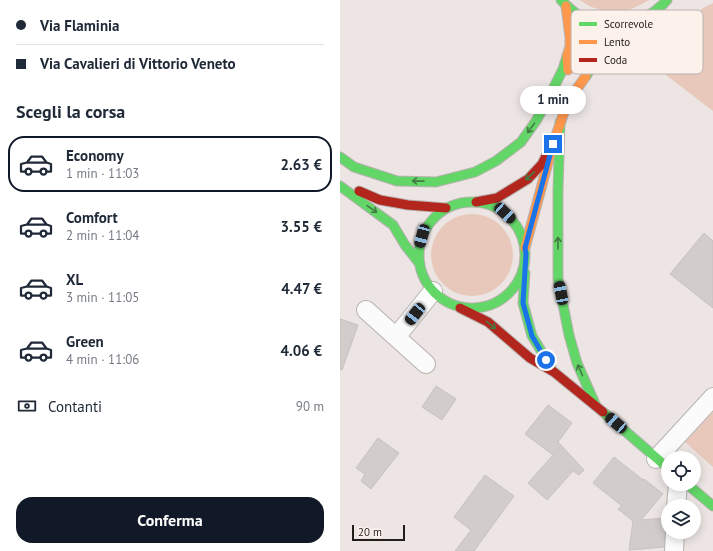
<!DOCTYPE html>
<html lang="it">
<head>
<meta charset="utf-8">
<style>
	:root { --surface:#fff; --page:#f2f2f3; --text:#1f2937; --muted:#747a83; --line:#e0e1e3; --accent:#111827 }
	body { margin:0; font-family:"PT Sans",sans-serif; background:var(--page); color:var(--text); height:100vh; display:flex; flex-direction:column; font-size:15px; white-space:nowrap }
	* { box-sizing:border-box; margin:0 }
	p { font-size:13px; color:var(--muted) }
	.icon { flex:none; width:22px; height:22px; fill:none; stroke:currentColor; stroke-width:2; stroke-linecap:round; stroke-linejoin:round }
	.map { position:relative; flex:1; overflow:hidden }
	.panel { display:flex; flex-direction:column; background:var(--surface); width:340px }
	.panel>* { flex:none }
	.banner { display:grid; align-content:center; height:88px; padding:0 16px; background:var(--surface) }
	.controls { position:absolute; left:321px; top:451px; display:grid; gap:8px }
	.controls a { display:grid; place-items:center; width:40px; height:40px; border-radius:50%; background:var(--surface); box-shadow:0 2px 10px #0003; font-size:20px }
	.scale { position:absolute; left:12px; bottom:10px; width:53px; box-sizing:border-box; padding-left:4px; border:2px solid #221e1c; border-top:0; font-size:11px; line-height:14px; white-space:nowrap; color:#221e1c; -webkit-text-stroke:3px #fdf1ec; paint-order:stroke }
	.end { position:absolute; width:18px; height:18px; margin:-9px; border:5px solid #1a73e8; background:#fff; box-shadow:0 0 0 2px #fff }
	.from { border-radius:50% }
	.bubble { position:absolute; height:28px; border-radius:14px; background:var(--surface); box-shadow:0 2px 10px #0003; font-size:13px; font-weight:600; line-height:28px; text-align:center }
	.car { position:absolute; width:12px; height:24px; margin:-12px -6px; border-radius:5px; box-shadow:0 0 3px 1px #0007; background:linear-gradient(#222 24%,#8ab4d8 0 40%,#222 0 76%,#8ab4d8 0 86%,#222 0) }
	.banner b { display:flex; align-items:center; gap:14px; height:38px; font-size:15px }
	.banner b+b { border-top:1px solid var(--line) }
	.banner i { width:10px; height:10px; background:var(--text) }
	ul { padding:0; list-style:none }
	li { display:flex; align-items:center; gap:12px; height:56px; margin:0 8px 6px; padding:0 8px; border:2px solid transparent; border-radius:16px }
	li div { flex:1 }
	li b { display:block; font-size:15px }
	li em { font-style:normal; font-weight:600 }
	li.current { border-color:var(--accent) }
	li>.icon { width:36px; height:36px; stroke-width:1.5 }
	h2 { padding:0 16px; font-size:18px; line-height:48px }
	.pay { display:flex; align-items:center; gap:10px; height:44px; padding:0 16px; font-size:15px }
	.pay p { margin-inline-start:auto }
	.cta { display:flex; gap:8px; margin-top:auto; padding:8px 16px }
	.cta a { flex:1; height:46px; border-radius:16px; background:var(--accent); color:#fff; font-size:16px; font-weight:600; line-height:46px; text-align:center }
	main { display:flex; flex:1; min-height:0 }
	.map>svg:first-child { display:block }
</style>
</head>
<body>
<main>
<section class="panel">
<div class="banner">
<b><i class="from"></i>Via Flaminia</b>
<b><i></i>Via Cavalieri di Vittorio Veneto</b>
</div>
<h2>Scegli la corsa</h2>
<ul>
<li class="current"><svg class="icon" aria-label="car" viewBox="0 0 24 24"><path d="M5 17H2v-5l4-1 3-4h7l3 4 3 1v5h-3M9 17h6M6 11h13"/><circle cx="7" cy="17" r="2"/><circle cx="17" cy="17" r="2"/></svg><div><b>Economy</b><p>1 min · 11:03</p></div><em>2.63 €</em></li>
<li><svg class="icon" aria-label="car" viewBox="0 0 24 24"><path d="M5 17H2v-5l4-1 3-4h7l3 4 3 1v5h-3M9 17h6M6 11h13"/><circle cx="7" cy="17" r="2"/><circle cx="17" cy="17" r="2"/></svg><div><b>Comfort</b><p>2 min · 11:04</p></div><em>3.55 €</em></li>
<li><svg class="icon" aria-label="car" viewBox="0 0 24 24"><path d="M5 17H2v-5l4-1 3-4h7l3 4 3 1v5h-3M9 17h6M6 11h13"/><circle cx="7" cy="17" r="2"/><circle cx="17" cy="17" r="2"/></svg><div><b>XL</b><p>3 min · 11:05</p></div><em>4.47 €</em></li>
<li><svg class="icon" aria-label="car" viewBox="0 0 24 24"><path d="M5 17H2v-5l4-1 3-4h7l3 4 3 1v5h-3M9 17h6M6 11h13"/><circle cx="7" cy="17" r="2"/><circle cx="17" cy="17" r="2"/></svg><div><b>Green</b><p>4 min · 11:06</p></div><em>4.06 €</em></li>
</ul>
<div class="pay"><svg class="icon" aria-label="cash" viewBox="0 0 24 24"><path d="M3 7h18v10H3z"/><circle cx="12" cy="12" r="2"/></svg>Contanti<p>90 m</p></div>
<div class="cta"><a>Conferma</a></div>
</section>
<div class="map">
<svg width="373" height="551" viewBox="0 0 373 551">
	<rect width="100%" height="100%" fill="#ece5e3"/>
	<path fill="#e8c8ba" d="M240,0H309C286,15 262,16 240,0Z
		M373,3V111L296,52L318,45L337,31L363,8Z
		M91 255a41 41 0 1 1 82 0a41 41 0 1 1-82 0Z
		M373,412V467L345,442Z"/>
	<path fill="#d2ccca" stroke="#c7c1bf" d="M364,233L373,241V308L330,274Z
		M0,319L18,325L2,370L0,369Z
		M96,386L116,399L102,420L82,407Z
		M208,405L232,423L218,442L244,470L239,475L233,471L207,500L188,483L213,455L185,434Z
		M38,438L59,453L31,489L21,481L25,474L16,468Z
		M274,457L303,480L304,479L323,494L301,520L327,518L328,525L326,527L325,531L324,547L289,550L293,521L278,509L282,506L253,483Z
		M145,475L174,496L134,551H115L131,530L114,517Z"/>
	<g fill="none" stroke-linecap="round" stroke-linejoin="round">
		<defs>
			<path id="street" d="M26,310L86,364
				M56,337L93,291
				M316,459L373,397
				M336,506L338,484
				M334,551L335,532"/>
			<path id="fast" d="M221,0C226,5 231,10 237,14C266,33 305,25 327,0
				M246,76L257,59L271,42L306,17
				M220,122L218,191V279L229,335L237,363L256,406
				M0,157L14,167L57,181L96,182L135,172L156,161L181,142L196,121L206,103L223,69L227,56
				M0,186L53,225L65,245L80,264
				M79 255a53 53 0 1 1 106 0a53 53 0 1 1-106 0Z
				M185,273L183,303L192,336L211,367
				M263,412L328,468
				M347,484L373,506"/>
			<path id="slow" d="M226,6L230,37V47L227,56L228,70
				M185,248L213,144L228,101L246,76"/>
			<path id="jam" d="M19,191L40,200L68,205L106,208
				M136,202L157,198L188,179L202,164L206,156
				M120,308L148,322L190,358L214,372L263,412"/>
		</defs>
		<use href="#street" stroke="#b7b2b0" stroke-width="20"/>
		<use href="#fast" stroke="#b7b2b0" stroke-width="11"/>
		<use href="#slow" stroke="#b7b2b0" stroke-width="11"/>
		<use href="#jam" stroke="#b7b2b0" stroke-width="11"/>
		<use href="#street" stroke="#fcfbfb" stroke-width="18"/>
		<use href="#fast" stroke="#63d668" stroke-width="9"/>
		<use href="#slow" stroke="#ff974d" stroke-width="9"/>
		<use href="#jam" stroke="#b3261e" stroke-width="9"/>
	</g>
	<defs><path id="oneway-shaft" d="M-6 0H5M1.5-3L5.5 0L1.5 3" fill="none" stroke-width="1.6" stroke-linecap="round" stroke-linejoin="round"/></defs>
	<g stroke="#427a42">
		<use href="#oneway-shaft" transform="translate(191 128) rotate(126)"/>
		<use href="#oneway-shaft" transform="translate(190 176) rotate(137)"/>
		<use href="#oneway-shaft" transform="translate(78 181) rotate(-179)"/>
		<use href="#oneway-shaft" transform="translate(32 209) rotate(35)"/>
		<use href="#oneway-shaft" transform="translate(218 243) rotate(-90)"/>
		<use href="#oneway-shaft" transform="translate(151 325) rotate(38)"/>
		<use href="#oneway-shaft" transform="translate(240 370) rotate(-114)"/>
	</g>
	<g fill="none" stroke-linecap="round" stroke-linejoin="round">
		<path stroke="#1a73e8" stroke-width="5" d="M206,360L192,336L183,303L186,254L185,248L213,144"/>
	</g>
	<rect x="231" y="10" width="132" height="64" rx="6" fill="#fdf1ec" stroke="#bbb2ae" stroke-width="1"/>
	<rect x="239" y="22" width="18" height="4" fill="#63d668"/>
	<rect x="239" y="40" width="18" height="4" fill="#ff974d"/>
	<rect x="239" y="58" width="18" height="4" fill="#b3261e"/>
	<g font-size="11" fill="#221e1c">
		<text x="264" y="28">Scorrevole</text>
		<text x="264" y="46">Lento</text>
		<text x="264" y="64">Coda</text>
	</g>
</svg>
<div class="controls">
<a><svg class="icon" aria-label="locate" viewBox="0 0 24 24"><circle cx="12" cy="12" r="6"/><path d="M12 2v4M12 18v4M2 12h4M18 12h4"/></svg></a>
<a><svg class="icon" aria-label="layers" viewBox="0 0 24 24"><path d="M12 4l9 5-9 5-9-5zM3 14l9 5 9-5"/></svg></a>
</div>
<div class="scale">20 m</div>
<i class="end from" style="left:206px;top:360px"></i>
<i class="end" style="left:213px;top:144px"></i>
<div class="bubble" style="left:180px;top:86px;width:66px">1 min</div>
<i class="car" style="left:165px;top:213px;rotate:133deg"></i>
<i class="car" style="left:82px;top:236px;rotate:195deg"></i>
<i class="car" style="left:221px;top:293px;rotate:349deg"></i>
<i class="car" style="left:75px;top:314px;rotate:218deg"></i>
<i class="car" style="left:276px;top:423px;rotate:311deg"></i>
</div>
</main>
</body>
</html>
